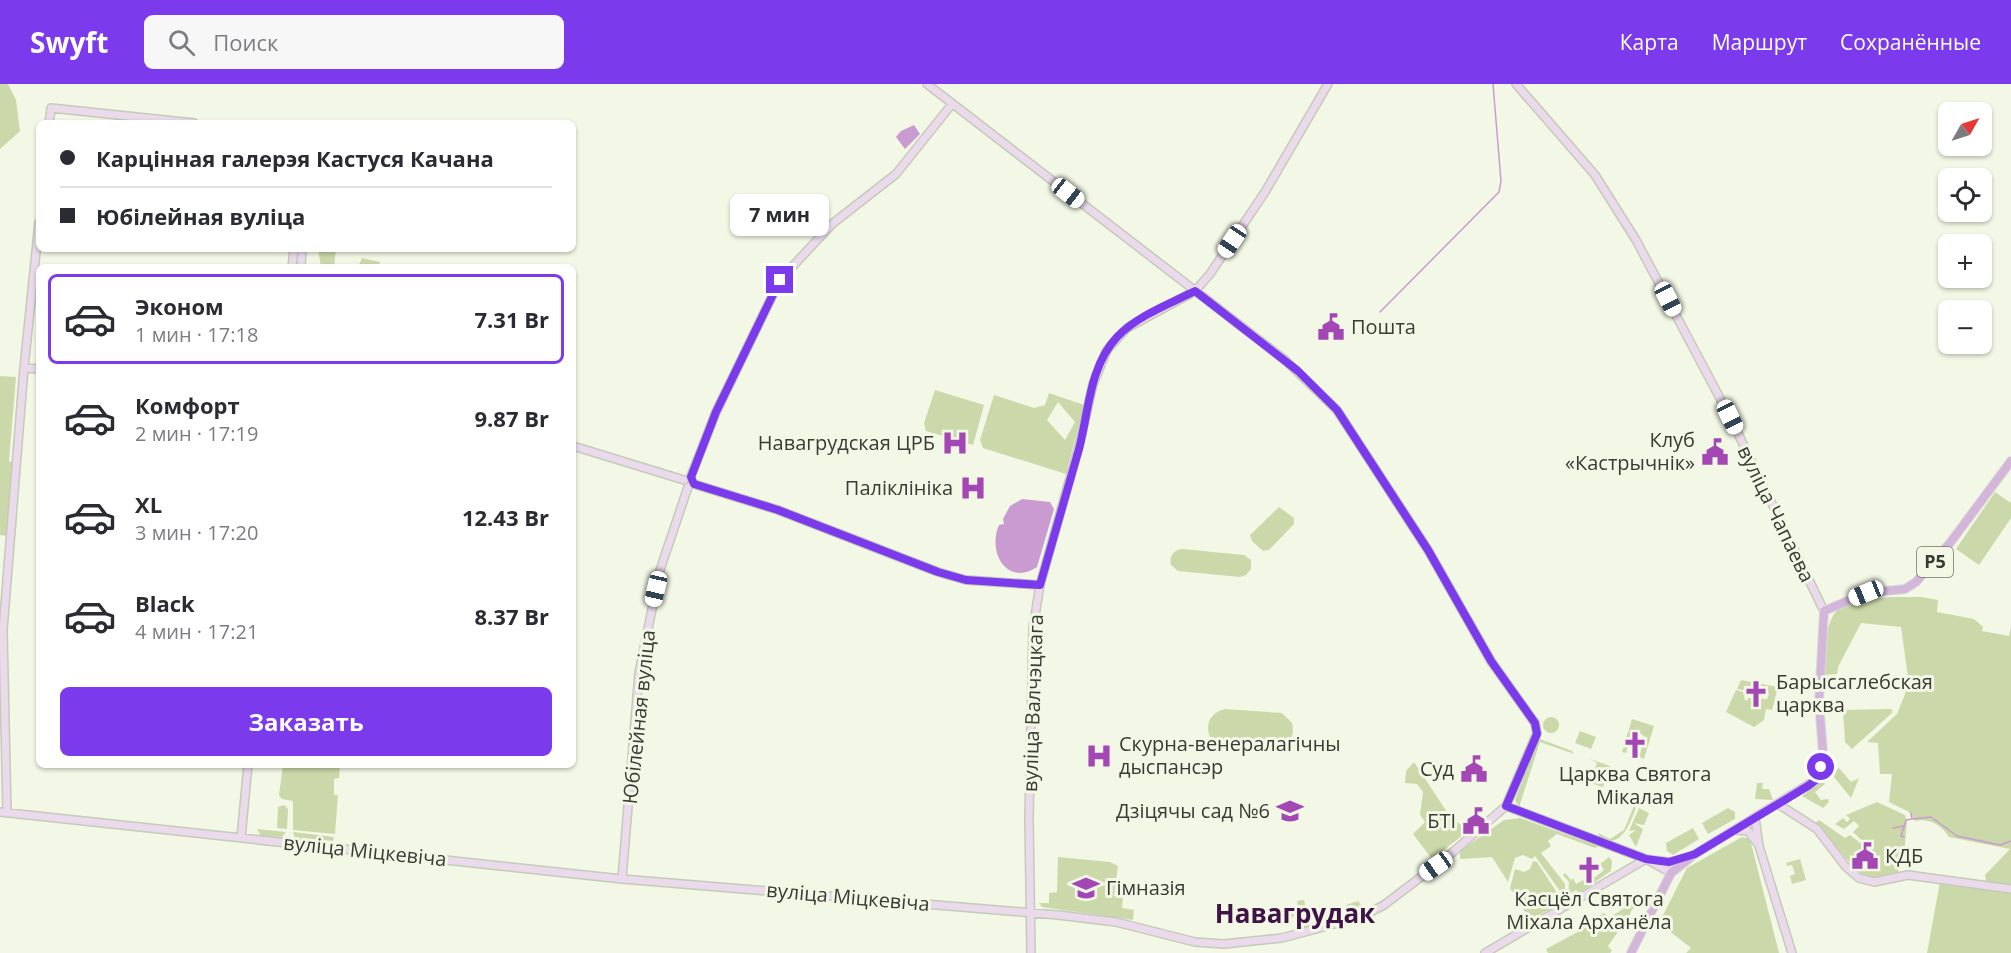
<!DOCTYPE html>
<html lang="ru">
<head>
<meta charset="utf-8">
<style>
	:root { --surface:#fff; --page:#f7f7f7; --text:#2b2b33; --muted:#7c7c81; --line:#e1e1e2; --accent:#7c3aed }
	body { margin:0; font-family:"Open Sans",sans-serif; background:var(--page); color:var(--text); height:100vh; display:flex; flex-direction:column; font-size:22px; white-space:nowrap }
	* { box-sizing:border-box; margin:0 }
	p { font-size:20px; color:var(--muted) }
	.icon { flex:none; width:33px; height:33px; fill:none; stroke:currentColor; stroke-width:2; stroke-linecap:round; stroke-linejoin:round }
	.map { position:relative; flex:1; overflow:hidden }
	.details { position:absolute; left:36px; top:180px; width:540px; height:504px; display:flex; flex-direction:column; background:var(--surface); border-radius:9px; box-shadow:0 2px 4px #0004 }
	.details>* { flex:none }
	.top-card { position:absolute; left:36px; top:36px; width:540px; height:132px; border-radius:9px; box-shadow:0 2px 4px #0004; display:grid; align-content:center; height:132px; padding:0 24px; background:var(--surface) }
	.needle { width:39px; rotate:51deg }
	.tools { position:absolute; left:1938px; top:18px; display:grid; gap:12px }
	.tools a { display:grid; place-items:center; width:54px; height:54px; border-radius:9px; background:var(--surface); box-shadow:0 2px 4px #0004; font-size:30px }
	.end { position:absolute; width:27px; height:27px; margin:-14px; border:8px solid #7c3aed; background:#fff; box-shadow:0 0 0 3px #fff }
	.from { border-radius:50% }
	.bubble { position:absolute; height:42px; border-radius:9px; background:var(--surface); box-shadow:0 2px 4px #0004; font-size:20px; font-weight:700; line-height:42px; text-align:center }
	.car { position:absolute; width:18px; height:36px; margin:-18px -9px; border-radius:8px; box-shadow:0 0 4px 2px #0007; background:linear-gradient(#fff 24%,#345 0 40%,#fff 0 76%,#345 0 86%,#fff 0) }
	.top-card b { display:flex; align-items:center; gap:21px; height:57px; font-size:22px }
	.top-card b+b { border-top:2px solid var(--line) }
	.top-card i { width:15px; height:15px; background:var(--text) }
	ul { padding:10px 0 0; list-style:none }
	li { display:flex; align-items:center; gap:18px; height:90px; margin:0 12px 9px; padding:0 12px; border:3px solid transparent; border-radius:9px }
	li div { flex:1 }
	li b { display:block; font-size:22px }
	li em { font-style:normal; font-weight:700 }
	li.selected { border-color:var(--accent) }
	li>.icon { width:54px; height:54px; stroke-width:1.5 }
	.action { display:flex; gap:12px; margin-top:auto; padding:12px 24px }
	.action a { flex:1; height:69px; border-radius:9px; background:var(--accent); color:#fff; font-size:24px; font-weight:700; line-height:69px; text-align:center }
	header { display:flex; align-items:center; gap:36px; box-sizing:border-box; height:84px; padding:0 30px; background:var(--accent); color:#fff }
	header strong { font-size:28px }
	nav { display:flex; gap:33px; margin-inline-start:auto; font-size:21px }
	.search { width:420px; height:54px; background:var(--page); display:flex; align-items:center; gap:15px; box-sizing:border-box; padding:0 21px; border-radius:9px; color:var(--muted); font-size:22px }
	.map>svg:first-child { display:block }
</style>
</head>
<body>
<header>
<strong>Swyft</strong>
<div class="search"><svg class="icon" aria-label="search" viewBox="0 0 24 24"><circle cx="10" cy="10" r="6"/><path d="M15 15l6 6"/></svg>Поиск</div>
<nav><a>Карта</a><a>Маршрут</a><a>Сохранённые</a></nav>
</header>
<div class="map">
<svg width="2011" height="869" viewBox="0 0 2011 869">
	<rect width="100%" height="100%" fill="#f3f8e6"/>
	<path fill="#cbd8a9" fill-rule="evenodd" d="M0,0H8L16,16L20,47L0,65Z
		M318,165H336L334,183H321Z
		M362,174L380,178L379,183H358Z
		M0,292L16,293L9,377L14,379L8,452L0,451Z
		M935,306L984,321L973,361L926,347L924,339Z
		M1049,309L1084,321L1066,390L983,364L980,356L994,311L1034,324L1045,321ZM1058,318L1075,338L1065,356L1047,336Z
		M1995,408L2011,419V434L1979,481L1956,465Z
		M1279,423L1294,434V440L1269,466L1263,467L1252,457L1250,451Z
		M1182,465L1244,471L1251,476V485L1246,491L1240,493L1178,487L1171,481C1169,473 1173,466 1182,465Z
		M1890,513H1921L1938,516L1937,528L1974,535L1983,543L1982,547L2009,552L2011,543V802L1986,797L1985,791L2010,765L1949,753C1941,741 1930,734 1915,737L1909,728L1889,718L1892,690H1880L1878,659L1867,658L1897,630L1909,600L1901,543L1861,539L1838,583L1837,590L1825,591C1827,568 1821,529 1848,519C1860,515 1876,515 1890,513Z
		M1741,596L1778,603L1772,626L1766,625L1764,636L1754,643L1726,628L1736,606L1743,608L1745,616L1747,617L1748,614L1767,615L1769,610L1763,605L1747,602L1743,606L1737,605Z
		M1225,625L1282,629L1292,639C1295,652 1290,661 1277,664L1216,660C1202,648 1207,629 1225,625Z
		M1891,625L1893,628L1852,665L1845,658L1843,626Z
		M1543 641a8 8 0 1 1 16 0a8 8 0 1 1-16 0Z
		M1632,635L1654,642L1644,675L1639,673L1645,653L1640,649H1632L1626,669L1622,668Z
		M1580,647L1596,653L1591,665L1575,659Z
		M1540,655L1572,667L1574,670L1540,658L1519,723L1515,716L1537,657Z
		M1590,675L1610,682L1603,703L1590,699L1597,679Z
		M1414,678L1449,731L1468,747L1432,775L1413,750L1425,738L1420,731L1423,708L1417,700L1405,699L1406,687Z
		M283,681H340L339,694L334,695V711H338L335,750L293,746V717L282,715L279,711Z
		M1839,684L1851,698L1859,694L1851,714L1834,693L1829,691Z
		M1822,696L1825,700L1815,708L1821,716L1828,715L1829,718L1823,724L1802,712Z
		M1757,699H1763L1762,705H1769L1773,716L1755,715Z
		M1877,718L1905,731L1907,738L1903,780H1899L1898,790L1874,796L1861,791L1815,739L1819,736L1845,754L1850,751L1864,762L1856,770L1867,780L1877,771L1853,748L1859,742L1854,737L1844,745L1835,740L1843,734L1847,738L1850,735L1846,731Z
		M284,721L288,725L287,745L277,744L278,723Z
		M1634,722L1636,724C1630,739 1622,764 1601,755L1598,749L1610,755L1624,746Z
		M1639,724L1649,729L1644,741L1634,739L1643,745L1636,763L1629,751L1636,746L1629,747Z
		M1728,724L1735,728V735L1708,750L1702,739Z
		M1520,734L1598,762L1595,764L1557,750L1548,757L1551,762L1541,769L1565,800V814L1535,772L1532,775L1523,771L1515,774L1508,798L1492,773L1460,775V767L1504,736Z
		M1693,744L1699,755L1673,771L1667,767L1666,759Z
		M257,745L286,748L282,753L261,752Z
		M293,748L334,753L333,757L295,754Z
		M1742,753L1750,755L1779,869H1686L1691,864L1659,839L1687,784Z
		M1058,773L1110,778L1118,782L1114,812L1123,813L1122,824L1134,826L1133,836L1042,823L1039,819H1049V809L1057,808Z
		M1609,773L1612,777L1611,787L1579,809L1576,806L1568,812L1569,798L1563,791L1565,789L1571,796L1573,794L1576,800L1583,796L1586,800L1604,786L1600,780Z
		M1800,775L1806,796L1792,800L1790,792L1795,790L1792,781L1787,782L1786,779Z
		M1533,777L1537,778L1563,818L1530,836L1510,804L1515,785L1524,788L1530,785Z
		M1940,798L2011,809V869H1927Z
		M1641,813H1643L1631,827L1627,840L1622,842L1608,862L1612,867L1610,869H1548L1546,865L1587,843L1585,839L1604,829L1609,834Z
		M1304,816L1310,842L1302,844L1297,817Z
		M1358,817L1364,825L1350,832L1346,821Z
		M1275,822L1295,830L1286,841L1281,842Z
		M1332,826L1336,837L1316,841L1315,837L1321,830Z"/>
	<path fill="#c99bd1" d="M914,41L920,50L905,65L896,53L901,47Z
		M1022,415L1050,418L1054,425L1037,483C1007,503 987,468 999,441L1004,440L1003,435L1010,422Z"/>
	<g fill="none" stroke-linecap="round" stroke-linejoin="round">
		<path stroke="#c99bd1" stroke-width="1.5" d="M1380,228L1499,108L1501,97L1493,0
			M1911,729L1912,735L1931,733L1957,752L2000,761L2011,757
			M1893,744L1903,742
			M1904,753L1901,752L1906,736L1912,735"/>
		<defs>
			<path id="secondary" d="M1516,0L1595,91L1636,156L1730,333L1824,527
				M49,39L51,24L194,39
				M292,183L294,165
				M301,183L302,165
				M24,284L39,285
				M573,362L684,396
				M691,392L716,328L780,196L832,140L896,90L952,20
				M694,400L778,426L938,488L966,496L1040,501
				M1778,720L1817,745L1846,783L1859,794L1874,798L1908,791L2011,805
				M1506,722L1646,775L1671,789
				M0,728L622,795L1058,831L1116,838L1195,858L1224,860L1282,854L1361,833L1384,821L1446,774L1506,722L1537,649L1535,639L1491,577L1428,466L1337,326L1285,276L927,0
				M7,729L3,546L24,284L39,139
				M1755,734L1759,762L1792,869
				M1735,746L1748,747L1758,760
				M241,754L248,681
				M622,795L639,589L660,486L688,403
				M1031,869L1029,735L1033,544L1040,501L1079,362L1093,300L1107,266L1127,244L1195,207L1210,190L1265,108L1328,0
				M1485,869L1646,775"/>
			<path id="primary" d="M1646,775L1669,778L1685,774
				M1631,869L1671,789L1695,770L1817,695L1823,669L1819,618L1824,527L1866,509L1905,505L1916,498L1950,459L2011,377"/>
		</defs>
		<use href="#secondary" stroke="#c5cbb9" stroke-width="10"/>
		<use href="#primary" stroke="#dbdcda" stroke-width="10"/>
		<use href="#secondary" stroke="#eadaec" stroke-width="7"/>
		<use href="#primary" stroke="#d4b6da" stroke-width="8"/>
	</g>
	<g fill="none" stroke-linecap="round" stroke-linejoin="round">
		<path stroke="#7c3aed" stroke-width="8" d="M780,196L716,328L691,393L694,400L778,426L938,488L966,496L1040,501C1053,456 1066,410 1079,365C1089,327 1089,283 1117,253C1137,232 1169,220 1195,207L1298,287L1337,326L1428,466L1491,577L1535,639L1537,650L1506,722L1646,775L1669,778L1695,770L1808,702L1817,695L1821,683"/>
	</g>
	<defs>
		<symbol id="civic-bare" viewBox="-9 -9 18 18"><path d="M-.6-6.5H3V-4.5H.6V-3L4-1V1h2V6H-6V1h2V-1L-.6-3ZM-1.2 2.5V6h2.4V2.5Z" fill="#a247b3" stroke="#f3f8e6" stroke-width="2.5" paint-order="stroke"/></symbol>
		<symbol id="hospital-bare" viewBox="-9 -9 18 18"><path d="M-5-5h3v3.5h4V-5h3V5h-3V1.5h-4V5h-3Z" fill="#a247b3" stroke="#f3f8e6" stroke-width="2.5" paint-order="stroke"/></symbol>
		<symbol id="church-bare" viewBox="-9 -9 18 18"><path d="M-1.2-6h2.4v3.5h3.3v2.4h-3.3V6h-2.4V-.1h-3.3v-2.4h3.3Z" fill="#a247b3" stroke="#f3f8e6" stroke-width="2.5" paint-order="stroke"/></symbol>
		<symbol id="school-bare" viewBox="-9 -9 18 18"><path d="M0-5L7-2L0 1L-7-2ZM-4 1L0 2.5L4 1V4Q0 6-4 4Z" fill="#a247b3" stroke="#f3f8e6" stroke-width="2.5" paint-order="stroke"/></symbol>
	</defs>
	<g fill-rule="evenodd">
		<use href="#civic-bare" x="1312" y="224" width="38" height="38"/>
		<use href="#hospital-bare" x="936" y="340" width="38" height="38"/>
		<use href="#civic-bare" x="1696" y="349" width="38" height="38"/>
		<use href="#hospital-bare" x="954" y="385" width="38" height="38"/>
		<use href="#church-bare" x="1737" y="591" width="38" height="38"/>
		<use href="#church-bare" x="1616" y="642" width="38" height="38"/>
		<use href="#hospital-bare" x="1080" y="653" width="38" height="38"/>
		<use href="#civic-bare" x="1455" y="666" width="38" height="38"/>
		<use href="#school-bare" x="1271" y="708" width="38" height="38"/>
		<use href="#civic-bare" x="1457" y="718" width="38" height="38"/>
		<use href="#civic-bare" x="1846" y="753" width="38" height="38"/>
		<use href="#church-bare" x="1570" y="767" width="38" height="38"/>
		<use href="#school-bare" x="1067" y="785" width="38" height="38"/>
	</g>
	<g text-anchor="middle" stroke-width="6" stroke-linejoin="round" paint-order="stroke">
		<rect fill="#f3f8e6" stroke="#717469" stroke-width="1.5" x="1917" y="463" width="36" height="30" rx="4.5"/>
		<g font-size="18" font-weight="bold" fill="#393b34">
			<text x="1935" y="484">Р5</text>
		</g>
		<g font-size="20" fill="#393b34" stroke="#f3f8e6" text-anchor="end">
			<text x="1351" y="250" text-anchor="start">Пошта</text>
			<text x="1695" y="363">Клуб<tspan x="1695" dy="23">«Кастрычнік»</tspan></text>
			<text x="935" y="366">Навагрудская ЦРБ</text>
			<text x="953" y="411">Паліклініка</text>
			<text x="1776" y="605" text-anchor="start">Барысаглебская<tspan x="1776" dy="23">царква</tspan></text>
			<text x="1119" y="667" text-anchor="start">Скурна-венералагічны<tspan x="1119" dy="23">дыспансэр</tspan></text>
			<text x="1454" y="692">Суд</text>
			<text x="1635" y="697" text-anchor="middle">Царква Святога<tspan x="1635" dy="23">Мікалая</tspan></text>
			<text x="1270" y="734">Дзіцячы сад №6</text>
			<text x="1456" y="744">БТІ</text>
			<text x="1885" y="779" text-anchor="start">КДБ</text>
			<text x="1106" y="811" text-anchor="start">Гімназія</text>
			<text x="1589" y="822" text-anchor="middle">Касцёл Святога<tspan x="1589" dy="23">Міхала Арханёла</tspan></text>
		</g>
		<g font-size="20" fill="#393b34" stroke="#f3f8e6">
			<text transform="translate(1776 430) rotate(64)" y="7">вуліца Чапаева</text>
			<text transform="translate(1033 619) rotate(-88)" y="7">вуліца Валчэцкага</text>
			<text transform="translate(639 633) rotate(-84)" y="7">Юбілейная вуліца</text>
			<text transform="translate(365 767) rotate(6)" y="7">вуліца Міцкевіча</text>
			<text transform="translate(848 813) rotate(5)" y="7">вуліца Міцкевіча</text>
		</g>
		<g font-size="26" font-weight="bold" fill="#3f1346" stroke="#f3f8e6">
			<text x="1295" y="839">Навагрудак</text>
		</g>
	</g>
</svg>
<div class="tools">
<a><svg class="needle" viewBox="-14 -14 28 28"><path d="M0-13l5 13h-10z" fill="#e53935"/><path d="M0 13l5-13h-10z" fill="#7c7c81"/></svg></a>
<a><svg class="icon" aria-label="locate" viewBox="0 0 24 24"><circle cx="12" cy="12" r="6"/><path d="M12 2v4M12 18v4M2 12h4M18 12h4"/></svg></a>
<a>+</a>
<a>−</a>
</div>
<i class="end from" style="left:1821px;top:683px"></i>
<i class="end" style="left:780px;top:196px"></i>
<div class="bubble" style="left:730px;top:110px;width:99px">7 мин</div>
<i class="car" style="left:1068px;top:109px;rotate:128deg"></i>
<i class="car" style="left:1232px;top:157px;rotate:214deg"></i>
<i class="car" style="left:1668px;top:215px;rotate:153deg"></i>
<i class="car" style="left:1730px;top:333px;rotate:154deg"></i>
<i class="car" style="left:656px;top:505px;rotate:193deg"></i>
<i class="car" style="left:1866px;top:509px;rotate:248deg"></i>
<i class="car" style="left:1436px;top:782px;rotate:235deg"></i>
<div class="top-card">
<b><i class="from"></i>Карцінная галерэя Кастуся Качана</b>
<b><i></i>Юбілейная вуліца</b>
</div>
<section class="details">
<ul>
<li class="selected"><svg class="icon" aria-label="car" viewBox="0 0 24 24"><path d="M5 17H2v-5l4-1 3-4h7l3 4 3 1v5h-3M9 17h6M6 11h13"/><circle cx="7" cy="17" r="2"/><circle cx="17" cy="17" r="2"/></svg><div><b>Эконом</b><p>1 мин · 17:18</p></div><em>7.31 Br</em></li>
<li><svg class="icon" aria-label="car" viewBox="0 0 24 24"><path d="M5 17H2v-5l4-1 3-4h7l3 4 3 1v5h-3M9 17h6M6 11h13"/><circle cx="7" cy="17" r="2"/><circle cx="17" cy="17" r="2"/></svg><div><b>Комфорт</b><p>2 мин · 17:19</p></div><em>9.87 Br</em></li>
<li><svg class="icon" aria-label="car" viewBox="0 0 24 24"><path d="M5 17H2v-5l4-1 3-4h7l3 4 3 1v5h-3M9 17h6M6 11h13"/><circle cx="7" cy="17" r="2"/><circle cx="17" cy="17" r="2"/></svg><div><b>XL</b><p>3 мин · 17:20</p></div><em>12.43 Br</em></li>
<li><svg class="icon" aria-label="car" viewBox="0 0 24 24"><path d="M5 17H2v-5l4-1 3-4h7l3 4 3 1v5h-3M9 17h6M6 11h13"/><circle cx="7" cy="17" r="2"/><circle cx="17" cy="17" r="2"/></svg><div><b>Black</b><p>4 мин · 17:21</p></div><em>8.37 Br</em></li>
</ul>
<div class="action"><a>Заказать</a></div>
</section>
</div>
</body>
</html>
